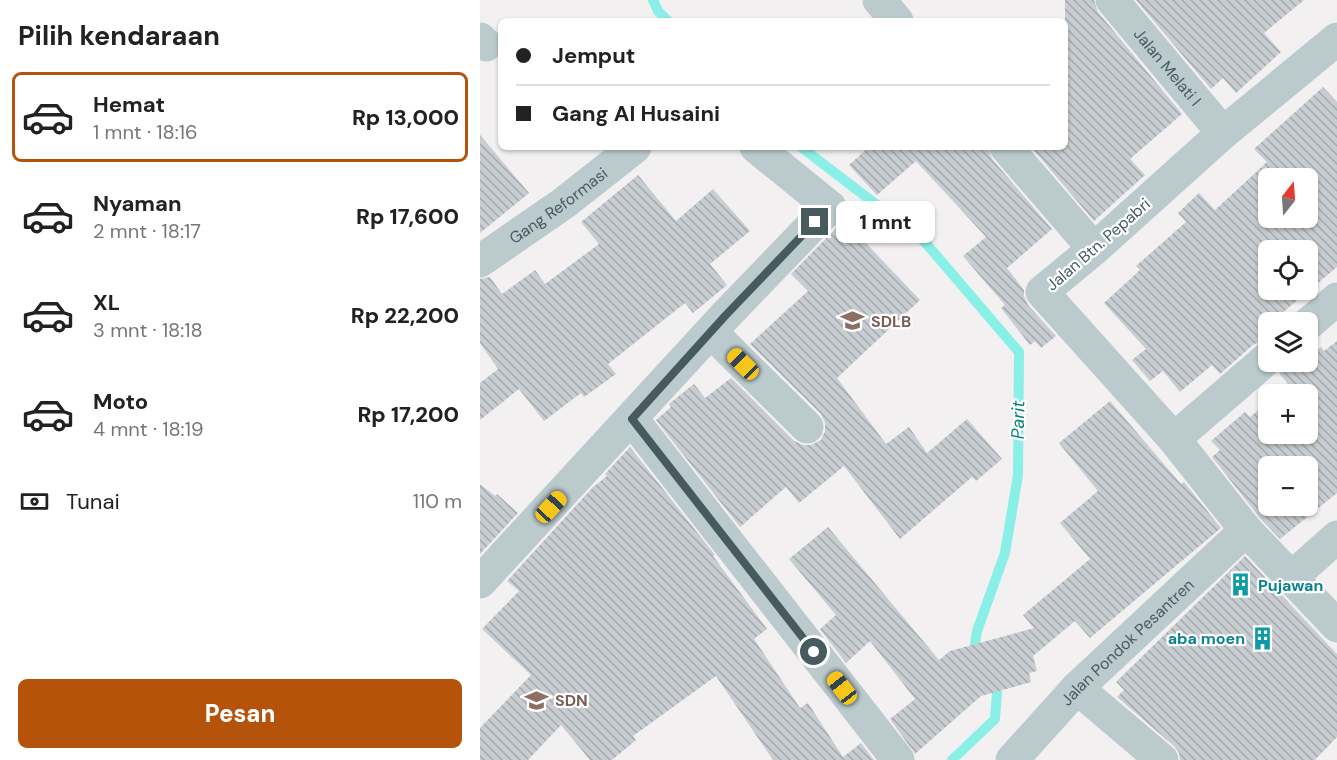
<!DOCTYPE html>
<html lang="id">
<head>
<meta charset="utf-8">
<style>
	:root { --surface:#fff; --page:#f2f2f2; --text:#222; --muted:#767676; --line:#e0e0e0; --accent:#b45309 }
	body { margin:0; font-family:"DM Sans",sans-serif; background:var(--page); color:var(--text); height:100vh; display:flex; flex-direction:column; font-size:22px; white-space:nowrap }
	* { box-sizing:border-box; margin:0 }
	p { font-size:20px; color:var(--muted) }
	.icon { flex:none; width:33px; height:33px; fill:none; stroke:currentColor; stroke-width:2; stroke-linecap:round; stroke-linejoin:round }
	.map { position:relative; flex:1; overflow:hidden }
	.details { display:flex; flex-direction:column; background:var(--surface); width:480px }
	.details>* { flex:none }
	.banner { position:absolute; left:18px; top:18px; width:570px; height:132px; border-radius:9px; box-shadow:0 2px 4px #0004; display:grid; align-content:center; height:132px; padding:0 18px; background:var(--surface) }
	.needle { width:39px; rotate:17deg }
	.buttons { position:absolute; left:778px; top:168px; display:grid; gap:12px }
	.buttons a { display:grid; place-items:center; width:60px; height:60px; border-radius:9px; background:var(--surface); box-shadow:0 2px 4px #0004; font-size:30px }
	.end { position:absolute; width:27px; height:27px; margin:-14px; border:8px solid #475b5f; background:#fff; box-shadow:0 0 0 3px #fff }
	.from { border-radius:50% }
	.bubble { position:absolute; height:42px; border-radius:9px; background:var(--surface); box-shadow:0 2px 4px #0004; font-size:20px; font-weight:800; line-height:42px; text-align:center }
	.car { position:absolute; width:18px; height:36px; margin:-18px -9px; border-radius:8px; box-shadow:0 0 4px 2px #0007; background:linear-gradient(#f5c518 24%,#345 0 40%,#f5c518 0 76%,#345 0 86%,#f5c518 0) }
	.banner b { display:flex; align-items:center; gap:21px; height:57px; font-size:22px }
	.banner b+b { border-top:2px solid var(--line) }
	.banner i { width:15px; height:15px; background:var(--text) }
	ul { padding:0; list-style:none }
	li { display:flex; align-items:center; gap:18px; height:90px; margin:0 12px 9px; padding:0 6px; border:3px solid transparent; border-radius:9px }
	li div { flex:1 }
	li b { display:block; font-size:22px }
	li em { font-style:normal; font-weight:800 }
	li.active { border-color:var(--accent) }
	li>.icon { width:54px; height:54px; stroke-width:1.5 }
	h2 { padding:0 18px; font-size:27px; line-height:72px }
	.pay { display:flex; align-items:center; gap:15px; height:66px; padding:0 18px; font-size:22px }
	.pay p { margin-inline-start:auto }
	.button { display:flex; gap:12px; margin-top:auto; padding:12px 18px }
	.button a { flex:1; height:69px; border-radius:9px; background:var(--accent); color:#fff; font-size:24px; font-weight:800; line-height:69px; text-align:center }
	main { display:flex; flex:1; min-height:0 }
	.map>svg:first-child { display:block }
</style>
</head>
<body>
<main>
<section class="details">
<h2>Pilih kendaraan</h2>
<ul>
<li class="active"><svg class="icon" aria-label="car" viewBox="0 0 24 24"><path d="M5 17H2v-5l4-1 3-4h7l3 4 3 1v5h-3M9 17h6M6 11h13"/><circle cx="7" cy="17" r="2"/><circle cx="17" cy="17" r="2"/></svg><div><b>Hemat</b><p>1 mnt · 18:16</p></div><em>Rp 13,000</em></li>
<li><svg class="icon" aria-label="car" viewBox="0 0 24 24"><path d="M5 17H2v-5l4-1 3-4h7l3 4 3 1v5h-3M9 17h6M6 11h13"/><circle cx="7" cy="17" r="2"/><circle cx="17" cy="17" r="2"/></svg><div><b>Nyaman</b><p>2 mnt · 18:17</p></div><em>Rp 17,600</em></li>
<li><svg class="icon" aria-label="car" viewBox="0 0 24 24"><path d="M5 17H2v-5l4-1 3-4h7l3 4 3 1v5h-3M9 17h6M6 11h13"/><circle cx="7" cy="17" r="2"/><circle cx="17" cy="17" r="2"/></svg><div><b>XL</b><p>3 mnt · 18:18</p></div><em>Rp 22,200</em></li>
<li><svg class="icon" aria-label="car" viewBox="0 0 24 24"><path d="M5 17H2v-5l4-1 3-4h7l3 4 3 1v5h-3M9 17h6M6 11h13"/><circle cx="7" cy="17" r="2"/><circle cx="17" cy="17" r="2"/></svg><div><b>Moto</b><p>4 mnt · 18:19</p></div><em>Rp 17,200</em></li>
</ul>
<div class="pay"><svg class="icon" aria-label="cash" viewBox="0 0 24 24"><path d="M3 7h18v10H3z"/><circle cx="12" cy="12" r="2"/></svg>Tunai<p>110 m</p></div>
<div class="button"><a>Pesan</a></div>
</section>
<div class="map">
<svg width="857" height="760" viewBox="0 0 857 760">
	<defs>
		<pattern id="building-back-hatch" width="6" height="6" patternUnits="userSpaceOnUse" patternTransform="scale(1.5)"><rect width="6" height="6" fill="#c7cdd0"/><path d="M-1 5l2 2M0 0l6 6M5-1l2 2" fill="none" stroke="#a3a9ac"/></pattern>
	</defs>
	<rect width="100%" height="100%" fill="#f3f0f1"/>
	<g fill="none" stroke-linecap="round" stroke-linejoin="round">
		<path stroke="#8aefe6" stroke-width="10" d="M173,0L178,11L188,21
			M321,147L444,241L539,352L538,475L525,553L497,631L495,644L503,655
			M472,760L515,719L517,692L514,679"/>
	</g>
	<path fill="url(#building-back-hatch)" fill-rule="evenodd" d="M585,0H614L618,12L702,114L650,159L665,175L614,221L551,147H585Z
		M656,0H824L784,33L801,52L756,93L743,78L731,89Z
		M843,87L857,102V267L801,314L809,322H789V339L774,344L740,374L732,365L700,392L683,371L670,381L652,360L666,349L624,303L660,270L656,266L706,222L698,213L719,193L735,210L787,162L774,149ZM789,178H828V218H789ZM789,250H828V290H789Z
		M0,135L49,193L0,233Z
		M389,147H508L512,159L572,229L527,268L544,290V296L548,305L576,336L561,348L555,341L550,345L521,308L525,305L483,256L506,237L436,161L397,195L369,165Z
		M158,175L196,221L233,189L270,231L230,264L247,285L213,313L205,303L128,364L136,374L104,397L101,393L64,421L39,389L0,420V383L18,369L0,343V279L10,277L22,294L55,270L65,284L119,244L101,222Z
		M364,220L440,300L357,378L406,444L429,427L447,453L487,419L522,459L496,481L492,477L420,539L364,466L319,503L306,487L260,527L176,420L191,407L189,404L190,403L214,384L225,398L251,378L314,441L323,445H331L341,440L345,431V423L341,414L270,344L328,291L311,274Z
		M857,341V493L800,539L780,518L732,457L740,450L731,441L765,412L770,417L789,401V434H828V394H797L808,384L799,373L807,362H828V345L834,352L841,347L844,351ZM789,466H828V506H789Z
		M630,401L701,484L704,482L741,528L610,638L595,621L553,656L557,671L549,673L551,682L501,696L435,754L410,719L435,699L390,641L366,663L340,629L356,615L309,559L348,527L459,660L470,651L554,628L543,615L610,559L580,523L618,491L579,443Z
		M150,447L235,555L233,556L287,629L274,639L320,708L328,703L363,757L381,743L394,760H293L236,676L153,736L156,740L132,760H110L81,725L48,760H0V728L51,675L2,629L39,591L27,581L113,487L127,476L125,474Z
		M0,484L15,496L17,494L38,513L0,554Z
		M765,556L857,654V737L835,760H700L699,753L694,746L637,697L644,690L636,682Z"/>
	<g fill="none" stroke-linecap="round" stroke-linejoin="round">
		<g stroke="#bbcbcd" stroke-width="33">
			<path d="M399,0L417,21"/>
			<path id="s1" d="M632,0L743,133"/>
			<path d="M0,39L6,45"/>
			<path d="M857,39L743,133L614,249L562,292L694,439L766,530L857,626"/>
			<path d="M526,147L614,249"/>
			<path id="s2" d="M0,261L84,203L155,147"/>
			<path d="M828,324L857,299"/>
			<path d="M231,332L327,427"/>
			<path d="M152,419L418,760"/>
			<path d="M694,439L789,357"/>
			<path d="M812,577L857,537"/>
			<path d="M0,582L245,316L350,207L276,147"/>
			<path d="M597,688L682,760"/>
			<path id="s3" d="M532,760L597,688L766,530"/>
		</g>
	</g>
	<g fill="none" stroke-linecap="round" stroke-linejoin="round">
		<path stroke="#475b5f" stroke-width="8" d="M334,652L152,419L245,316L335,222"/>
	</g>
	<defs>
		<symbol id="school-bare" viewBox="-9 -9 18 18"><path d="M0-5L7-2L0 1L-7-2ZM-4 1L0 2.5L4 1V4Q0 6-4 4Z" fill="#8d6e63" stroke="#fff" stroke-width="2.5" paint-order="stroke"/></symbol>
		<symbol id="building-bare" viewBox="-9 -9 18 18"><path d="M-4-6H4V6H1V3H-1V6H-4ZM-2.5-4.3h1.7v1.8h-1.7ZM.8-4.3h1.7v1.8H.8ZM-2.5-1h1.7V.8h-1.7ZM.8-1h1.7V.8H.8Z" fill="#0f9aa8" stroke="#fff" stroke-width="2.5" paint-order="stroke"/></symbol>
	</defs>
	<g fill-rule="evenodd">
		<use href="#school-bare" x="356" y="304" width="33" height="33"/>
		<use href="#building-bare" x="744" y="568" width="33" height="33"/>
		<use href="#building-bare" x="766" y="622" width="33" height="33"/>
		<use href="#school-bare" x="40" y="684" width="33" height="33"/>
	</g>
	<g text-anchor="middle" stroke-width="4.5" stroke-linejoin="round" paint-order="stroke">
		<g font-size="16" fill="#475b5f" stroke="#fff">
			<text dy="6" stroke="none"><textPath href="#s1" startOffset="87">Jalan Melati I</textPath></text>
			<text dy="6" stroke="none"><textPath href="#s2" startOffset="96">Gang Reformasi</textPath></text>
			<text transform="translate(618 244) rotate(-41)" y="6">Jalan Btn. Pepabri</text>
			<text dy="6" stroke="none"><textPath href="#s3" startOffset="165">Jalan Pondok Pesantren</textPath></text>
		</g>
		<g font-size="16" font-weight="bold" fill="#785e54" stroke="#fff" text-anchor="start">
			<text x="391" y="327">SDLB</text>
			<text x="75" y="706">SDN</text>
		</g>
		<g font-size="16" font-weight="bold" fill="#0d838f" stroke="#fff" text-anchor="start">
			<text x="778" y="591">Pujawan</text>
			<text x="765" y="644" text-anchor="end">aba moen</text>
		</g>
		<g font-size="18" font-style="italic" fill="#0a8277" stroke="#fff">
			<text transform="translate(538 420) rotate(-89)" y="6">Parit</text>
		</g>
	</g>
</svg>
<div class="buttons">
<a><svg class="needle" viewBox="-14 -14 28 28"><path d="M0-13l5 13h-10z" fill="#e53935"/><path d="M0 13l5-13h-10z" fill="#767676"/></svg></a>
<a><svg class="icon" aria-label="locate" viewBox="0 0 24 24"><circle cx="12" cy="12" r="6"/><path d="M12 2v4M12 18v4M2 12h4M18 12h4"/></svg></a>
<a><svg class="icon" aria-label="layers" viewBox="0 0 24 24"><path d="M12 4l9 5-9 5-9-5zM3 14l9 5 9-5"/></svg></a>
<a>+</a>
<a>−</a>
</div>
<i class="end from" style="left:334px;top:652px"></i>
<i class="end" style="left:335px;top:222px"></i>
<div class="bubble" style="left:356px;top:201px;width:99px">1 mnt</div>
<i class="car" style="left:263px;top:364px;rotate:315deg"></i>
<i class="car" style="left:71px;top:507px;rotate:43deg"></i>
<i class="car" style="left:362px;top:688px;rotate:322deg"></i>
<div class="banner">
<b><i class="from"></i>Jemput</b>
<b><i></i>Gang Al Husaini</b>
</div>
</div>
</main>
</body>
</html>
